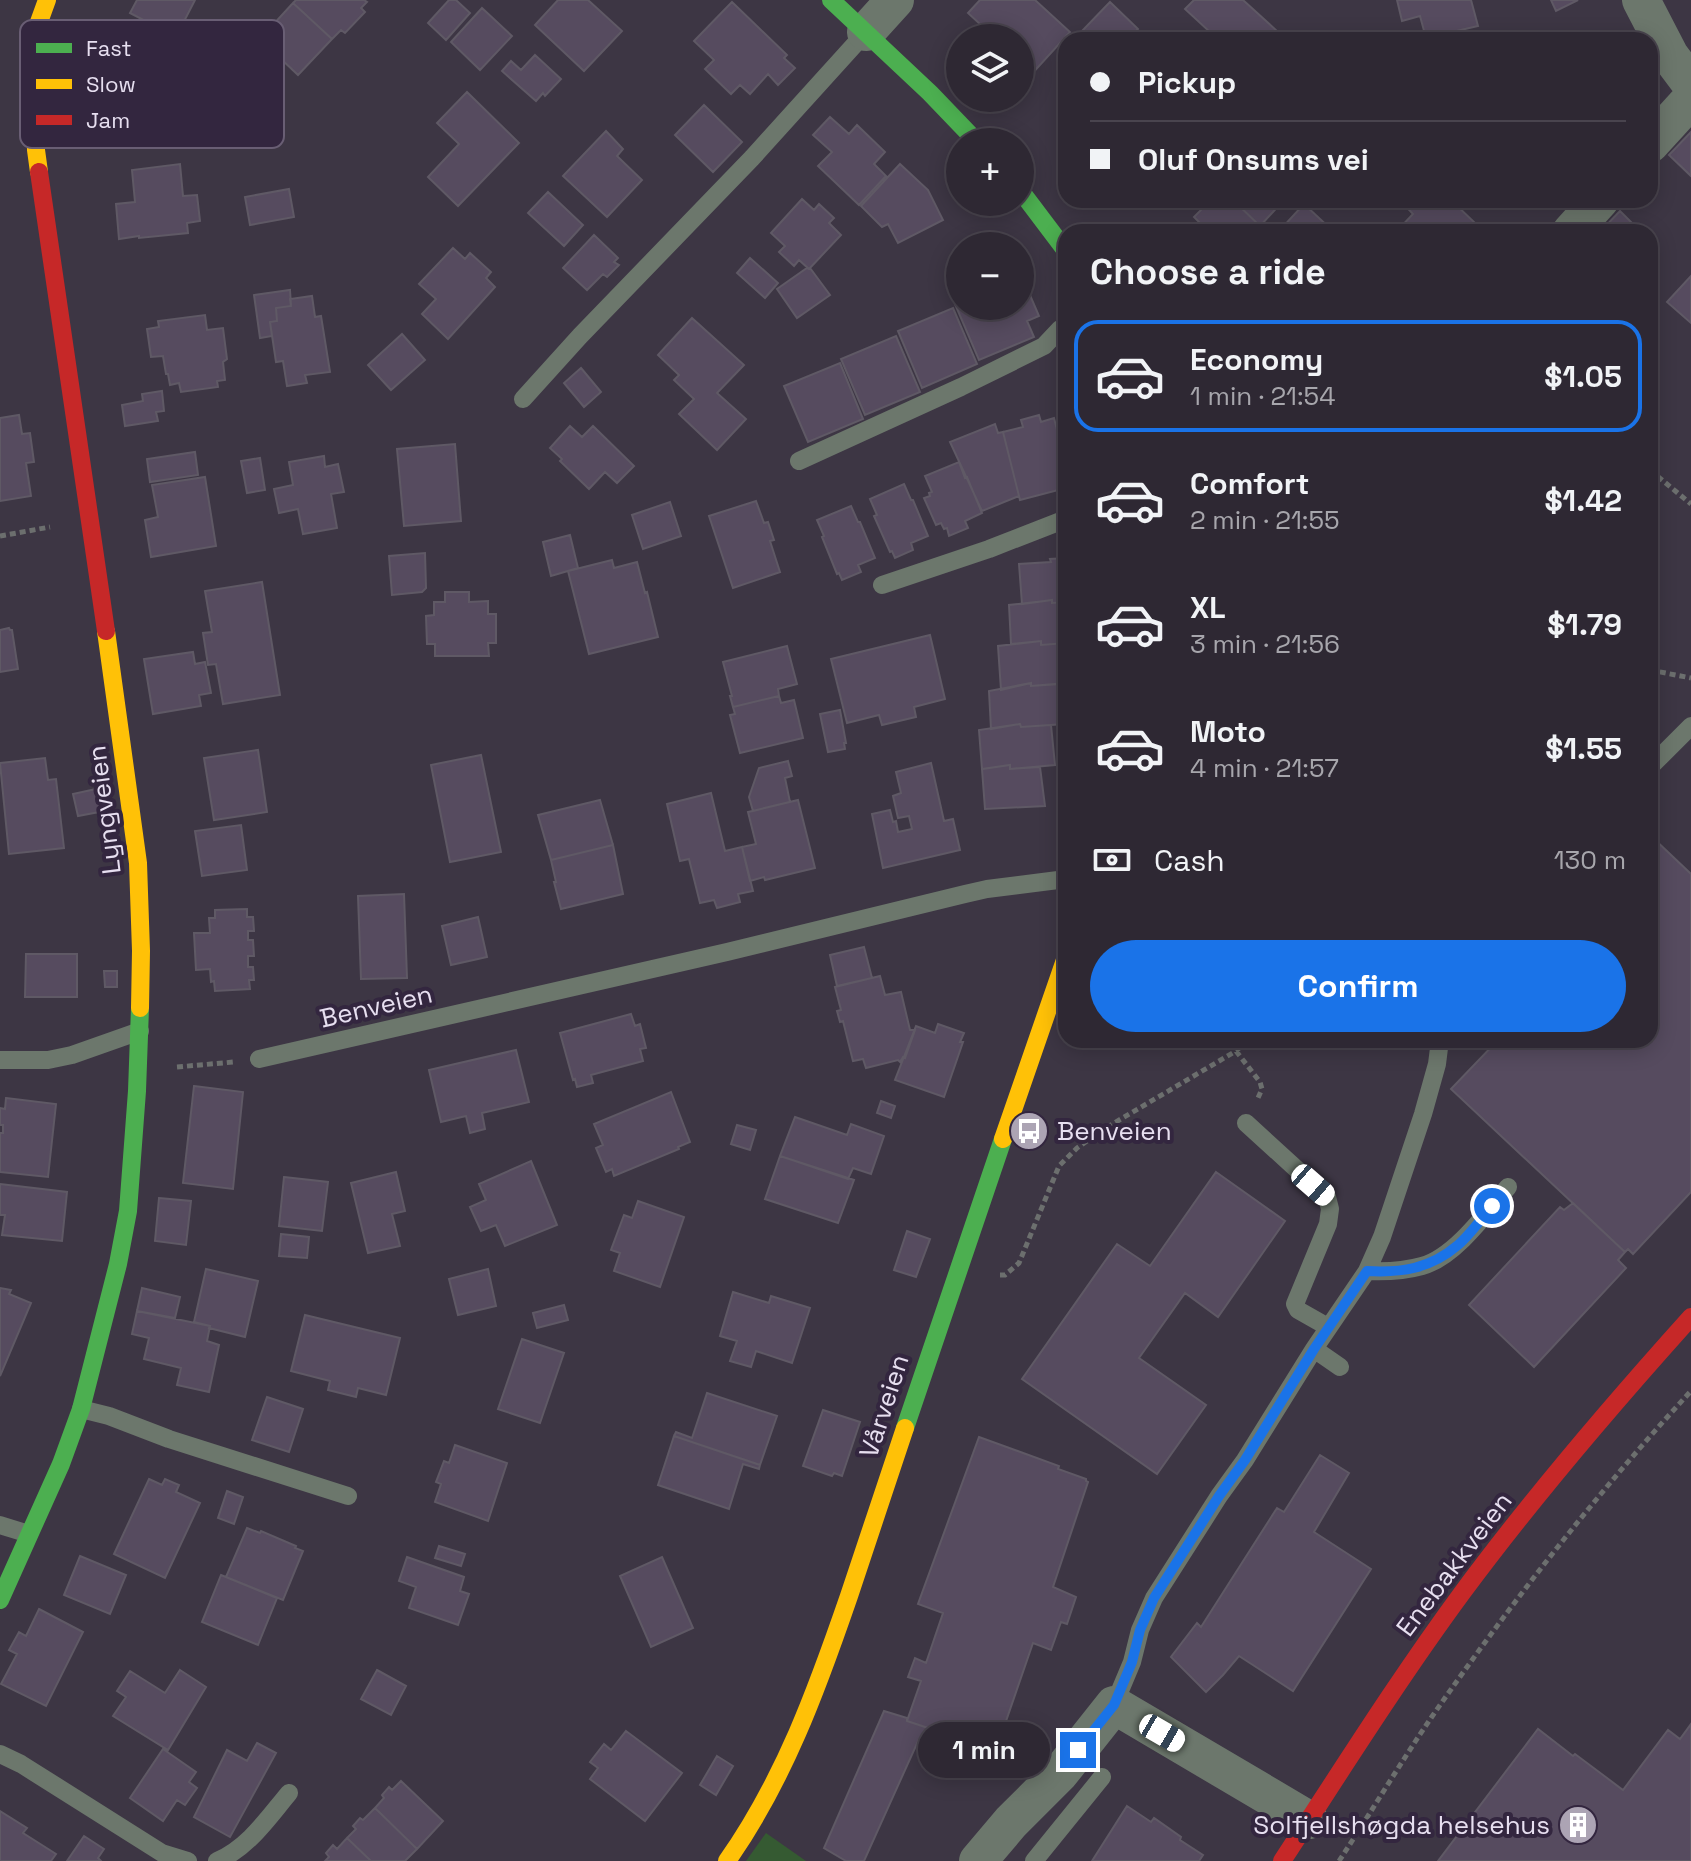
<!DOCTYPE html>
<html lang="en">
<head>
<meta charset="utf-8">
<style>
	:root { --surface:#2e2833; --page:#36303b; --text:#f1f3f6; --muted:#a7a6ac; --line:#49444e; --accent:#1a73e8 }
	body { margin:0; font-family:"Space Grotesk",sans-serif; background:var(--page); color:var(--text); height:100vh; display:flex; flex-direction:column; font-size:30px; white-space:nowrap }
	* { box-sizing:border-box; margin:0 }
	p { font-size:26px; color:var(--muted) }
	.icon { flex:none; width:44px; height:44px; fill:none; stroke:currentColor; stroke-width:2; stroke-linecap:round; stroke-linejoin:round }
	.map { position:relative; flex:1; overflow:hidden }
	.details { position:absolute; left:1058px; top:224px; width:600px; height:824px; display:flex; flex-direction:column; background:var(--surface); border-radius:24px; box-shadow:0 4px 20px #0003,0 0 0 2px var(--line) }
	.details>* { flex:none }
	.top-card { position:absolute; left:1058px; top:32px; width:600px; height:176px; border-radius:24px; box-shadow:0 4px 20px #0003,0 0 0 2px var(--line); display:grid; align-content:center; height:176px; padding:0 32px; background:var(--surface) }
	.fabs { position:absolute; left:946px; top:24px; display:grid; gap:16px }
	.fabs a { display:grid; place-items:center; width:88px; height:88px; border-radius:50%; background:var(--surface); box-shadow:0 4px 20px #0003,0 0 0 2px var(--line); font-size:40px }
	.end { position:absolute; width:36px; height:36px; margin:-18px; border:10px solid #1a73e8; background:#fff; box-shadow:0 0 0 4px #fff }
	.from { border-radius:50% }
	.bubble { position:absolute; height:56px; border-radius:28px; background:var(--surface); box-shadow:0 4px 20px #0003,0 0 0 2px var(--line); font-size:26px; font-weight:700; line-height:56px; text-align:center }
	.car { position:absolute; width:24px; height:48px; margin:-24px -12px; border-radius:10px; box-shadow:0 0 6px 2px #0007; background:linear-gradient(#fff 24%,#345 0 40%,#fff 0 76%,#345 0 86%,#fff 0) }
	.top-card b { display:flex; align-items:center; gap:28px; height:76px; font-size:30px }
	.top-card b+b { border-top:2px solid var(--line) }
	.top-card i { width:20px; height:20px; background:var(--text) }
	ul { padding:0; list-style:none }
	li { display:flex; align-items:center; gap:24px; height:112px; margin:0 16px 12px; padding:0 16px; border:4px solid transparent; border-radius:24px }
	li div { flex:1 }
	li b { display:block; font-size:30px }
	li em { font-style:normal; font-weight:700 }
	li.current { border-color:var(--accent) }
	li>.icon { width:72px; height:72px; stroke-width:1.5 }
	h2 { padding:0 32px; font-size:36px; line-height:96px }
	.pay { display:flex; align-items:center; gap:20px; height:88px; padding:0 32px; font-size:30px }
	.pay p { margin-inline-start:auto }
	.button { display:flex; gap:16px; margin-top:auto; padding:16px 32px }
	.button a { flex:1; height:92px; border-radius:48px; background:var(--accent); color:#fff; font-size:32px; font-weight:700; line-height:92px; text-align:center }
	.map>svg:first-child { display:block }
</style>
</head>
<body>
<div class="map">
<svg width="1691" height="1861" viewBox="0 0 1691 1861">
	<rect width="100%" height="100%" fill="#3d3644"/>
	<path fill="#355a32" d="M766,1833L806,1861H746Z"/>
	<path fill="#564b5f" stroke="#5f5965" stroke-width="2" d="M137,0H195L176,37L130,13Z
		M296,0H364L367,2L361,8L365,12L345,33L341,30L332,39L293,3Z
		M449,0H456L470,13L446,40L428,23Z
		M558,0H588L622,31L584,71L535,25Z
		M980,0H1035L1070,32L1020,87V38H995L968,13Z
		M1194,0H1243L1277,31L1269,40H1203L1210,32L1185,9Z
		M1397,0H1471L1478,26L1426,38L1420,16L1402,21Z
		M1551,0H1578L1556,11Z
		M732,2L787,55L784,58L795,68L778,85L768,74L750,94L740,85L731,94L705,69L714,60L694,41Z
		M1110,2L1138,29L1127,40H1091L1082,31Z
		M293,3L332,39L298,75L260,39Z
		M482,8L512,36L480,70L451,42Z
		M535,55L561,79L545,96L543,93L536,101L502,71L511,61L521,70Z
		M467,92L519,143L458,206L428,177L459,144L437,123Z
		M704,105L742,142L713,172L675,135Z
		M830,117L849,134L857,125L885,152L874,164L886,176L859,205L818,166L832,152L813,135Z
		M606,131L623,149L617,156L642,180L607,217L563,176Z
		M1691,132V176L1669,155Z
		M180,164L183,196L197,195L200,221L187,223L188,233L139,238V236L119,239L116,204L135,202L132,170Z
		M900,164L928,190L943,220L898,243L888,224L882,227L861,206Z
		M289,189L294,217L250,225L245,197Z
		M548,192L583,225L564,246L528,213Z
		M802,199L814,210L819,204L834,218L829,223L841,235L809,269L799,260L794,266L779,252L785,246L771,233Z
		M1211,200H1233L1260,226L1254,232H1209L1194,217Z
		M1233,200H1284L1260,226Z
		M1400,200H1451L1474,222L1465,232H1396L1413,214Z
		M1304,204L1334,232H1283L1280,230Z
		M1620,211L1634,225L1627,232H1600Z
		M594,235L618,258L614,262L619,265L607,277L603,274L587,290L563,268Z
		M453,248L465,259L470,253L491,272L486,278L495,287L448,339L422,314L436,299L419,284Z
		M750,258L778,283L765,298L737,273Z
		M807,268L809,269L810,268L830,295L797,318L777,289Z
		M1020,272L1039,316L1027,321L1034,337L979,360L955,304L960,302V306H1020Z
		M1691,276V323L1667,302Z
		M290,290L291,306L276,308L277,321L270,322L272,336L260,338L254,295Z
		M312,296L315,317L321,316L330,372L305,375L307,383L287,386L283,361L276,362L270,322L277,321L276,308L291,306L290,299Z
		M953,308L977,364L922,388L898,331Z
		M205,315L207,330L223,328L227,359L223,362L225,380L217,381L218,387L181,392L179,383L170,385L168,374H166L163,356L151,357L147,329L159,327L158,321Z
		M692,318L744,365L717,393L746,419L717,450L679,414L694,399L674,380L679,375L658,355Z
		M402,334L425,360L391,390L368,365Z
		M896,336L920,392L865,415L841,359Z
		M840,363L863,419L808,442L784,386Z
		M581,368L601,392L584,407L564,383Z
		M162,391L164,411L156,412L158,421L125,426L122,405L143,401L142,394Z
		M19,415L22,434L30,433L34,462L26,463L31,496L0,501V418Z
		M1039,415L1041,422L1054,418L1066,466V488L1020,500L1003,432L1023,427L1021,420Z
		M995,424L998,433L1003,432L1019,496L982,511L950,442Z
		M570,426L582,437L593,426L634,466L617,483L605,472L589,489L560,461L562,459L550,448Z
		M455,444L461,521L404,526L397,449Z
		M195,452L198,475L150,482L147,459Z
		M324,456L325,467L338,464L344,492L331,494L337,528L303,534L298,509L279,513L274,489L293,485L289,462Z
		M260,458L265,490L247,493L241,461Z
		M959,462L965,478L967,477L982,513L965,521L968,528L949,536L947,528L944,529L941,523L936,525L924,498L930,496L929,493L932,492L925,476Z
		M205,477L216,546L151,557L145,520L158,517L152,485Z
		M904,484L911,500H913L928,536L911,543L913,550L895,558L892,551L890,552L874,516L877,515L870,499Z
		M756,501L764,523L768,522L774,540L770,541L780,572L733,588L709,516Z
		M670,502L681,536L643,549L632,515Z
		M851,506L858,522H860L875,558L858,565L861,572L842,580L839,573L837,574L822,537L824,536L817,520Z
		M570,535L578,568L551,576L543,542Z
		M425,553L426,588L422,592L392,595L389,556Z
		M1066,558V602L1052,603V600L1022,604L1019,564L1051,562L1050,559Z
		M612,560L614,568L637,562L645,593L647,592L658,637L589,654L568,571Z
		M262,582L280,695L223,704L216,664L208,665L203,633L212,632L205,591Z
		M445,592H469V602L488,601V614H496V643H488L489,656H435V644H427L426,616L434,615V602H445Z
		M1052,600V603L1066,602V643L1041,645V641L1011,644L1009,605Z
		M9,628L10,630H12L18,669L0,672V630Z
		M930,635L945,699L914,707L916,717L882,725L879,715L847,723L831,659Z
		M1041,641V645L1066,643V683L1031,686V683L1001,690L998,646Z
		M787,646L797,684L778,689L779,696L733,707L730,696H732L723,662Z
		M193,652L195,664L205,662L211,693L199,695L201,706L153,714L144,659Z
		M1031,683V686L1061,684L1065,724L1021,727L1020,724L991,729L989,691Z
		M779,696L781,703L794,700L803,738L740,753L730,715L735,714L733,707Z
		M840,710L846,743H844L845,749L828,752L820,714Z
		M1020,724L1021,727L1051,725L1055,765L1010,769V765L982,769L979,730Z
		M258,750L267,812L214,820L204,758Z
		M481,755L501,852L450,862L431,765Z
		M45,758L48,780L56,779L64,848L9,854L0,763Z
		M788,761L792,776L785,778L790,802L753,811L749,797L759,768Z
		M931,763L944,821L953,819L960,850L883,868L872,814L890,810L893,822L896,821L898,832L912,829L909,816L898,818L893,796L901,793L896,772Z
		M1010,765V769L1040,767L1045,806L985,809L982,769Z
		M105,787L110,810L78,816L73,794Z
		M711,793L725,851L742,847L753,891L738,894L740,902L717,908L714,900L700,903L689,859L680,861L667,804Z
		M600,800L613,845L551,860L538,815Z
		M798,800L815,868L765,880L764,877L750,881L742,847L756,844L748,812Z
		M241,825L247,870L202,876L195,831Z
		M1650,835L1691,874V1192L1633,1254L1628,1249L1625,1252L1451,1089L1498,1040H1650Z
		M613,845L623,894L561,909L554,882H556L551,860Z
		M404,894L407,978L361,979L358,896Z
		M247,909V917H253L254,931H248V940H253L254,956H248V967H253L254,980H249L250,989L215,991L214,981L211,982L210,969L196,970L194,933H210L209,918H215V910Z
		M478,917L487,957L451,965L442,926Z
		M864,947L872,978L837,986L830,955Z
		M26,954H77V997H25Z
		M104,971H117V987H105Z
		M880,976L885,995L901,992L910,1030H915L905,1058L903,1057L900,1062L898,1060L866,1068L863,1059L853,1061L843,1021L840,1022L837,1011L841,1010L835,987Z
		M631,1014L635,1026L640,1024L646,1048L640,1049L643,1061L591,1075L593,1083L577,1087L575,1079L573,1080L560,1033Z
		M938,1024L964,1033L960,1042H963L944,1097L895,1080L916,1026L935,1033Z
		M516,1050L529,1102L482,1113L485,1129L470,1133L466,1116L441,1122L429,1070Z
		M194,1086L243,1092L233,1189L183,1183Z
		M671,1092L690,1142L678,1147L679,1149L614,1176L612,1169L606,1172L596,1148L603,1145L594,1124Z
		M6,1098L56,1104L48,1177L0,1172V1133H3V1125H0V1108L5,1109Z
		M881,1101L895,1106L891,1118L877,1113Z
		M795,1117L847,1135L851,1124L884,1136L871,1174L853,1168L848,1179L780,1156Z
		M737,1125L756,1130L750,1150L731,1144Z
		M780,1156L854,1180L838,1223L765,1199Z
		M531,1161L557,1225L505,1246L496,1225L481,1231L470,1207L486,1200L479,1184Z
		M396,1172L405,1211L392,1214L400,1246L368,1253L351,1183Z
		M1216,1172L1285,1221L1218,1317L1185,1293L1139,1358L1206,1405L1157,1474L1022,1379L1117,1244L1150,1266Z
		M284,1177L328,1182L322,1231L279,1226Z
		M0,1184L67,1192L62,1241L2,1235L5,1215H0Z
		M159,1198L191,1201L186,1245L155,1241Z
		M638,1201L684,1217L660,1287L614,1271L620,1253L611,1250L624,1215L632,1218Z
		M1573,1203L1625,1252L1618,1260L1626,1268L1534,1367L1469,1305L1560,1207L1564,1210Z
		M907,1231L930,1239L916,1277L894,1270Z
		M281,1234L309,1237L307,1258L279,1256Z
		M206,1269L258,1281L245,1337L209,1328L210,1326L194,1322Z
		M488,1269L496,1306L458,1315L449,1279Z
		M0,1288L11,1290L9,1294L31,1303L0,1376Z
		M142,1288L180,1297L175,1318L137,1311Z
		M733,1292L769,1303L771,1296L810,1308L792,1363L756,1351L751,1367L730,1361L737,1341L720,1336Z
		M564,1305L568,1320L537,1328L533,1313Z
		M137,1311L210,1326L207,1341L219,1345L209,1392L177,1385L181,1368L144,1359L149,1338L132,1334Z
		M305,1315L400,1338L386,1395L358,1388L356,1397L328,1390L330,1381L291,1371Z
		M522,1339L564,1353L540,1423L498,1409Z
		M707,1393L777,1416L760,1465L674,1436L676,1432L692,1438Z
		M267,1397L303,1409L289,1452L252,1440Z
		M823,1410L860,1422L842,1476L834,1473L832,1476L803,1466Z
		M674,1436L760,1465L759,1469L743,1464L729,1509L658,1485Z
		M979,1437L1059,1466L1058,1469L1086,1479V1481L1088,1482L1053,1587L1076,1597L1067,1624L1061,1622L1051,1650L1033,1643L996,1750L992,1749V1750L907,1721L921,1681L908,1677L915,1658L926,1663L943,1613L918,1604Z
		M455,1445L507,1463L488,1521L435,1502L441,1484L436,1482L444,1461L449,1463Z
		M1320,1455L1349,1473L1314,1532L1371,1569L1293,1691L1239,1656L1223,1675L1206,1692L1171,1657L1197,1623L1201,1627L1277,1508L1284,1512Z
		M149,1479L162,1485L165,1479L179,1485L176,1492L200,1503L165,1578L114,1554Z
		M227,1491L243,1497L234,1524L218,1518Z
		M247,1528L260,1533L261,1531L296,1546L295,1548L303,1551L283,1600L226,1577Z
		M439,1546L465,1554L461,1566L435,1558Z
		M80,1556L126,1575L110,1614L64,1595Z
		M407,1557L464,1577L460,1591L469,1594L458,1625L409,1608L416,1587L399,1581Z
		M662,1557L693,1628L651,1647L620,1576Z
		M221,1575L277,1598L258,1645L202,1622Z
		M39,1609L83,1632L46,1706L1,1684L17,1654L9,1650L19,1632L26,1636Z
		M180,1670L206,1687L168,1750L113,1716L126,1697L117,1691L130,1671L165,1693Z
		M377,1670L406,1686L391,1715L361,1699Z
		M884,1711L907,1718V1721L937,1731L933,1745L919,1739L864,1861H846L824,1848Z
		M1691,1724V1861H1438L1538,1729L1573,1756L1575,1754L1623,1790L1668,1730L1680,1739Z
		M626,1731L682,1773L645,1821L590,1779L598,1768L590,1762L604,1744L611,1750Z
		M257,1743L276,1753L230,1837L194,1817L227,1750L247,1761Z
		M163,1749L196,1772L189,1782L197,1788L185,1805L177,1800L163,1821L130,1798Z
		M717,1756L733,1766L716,1795L700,1785Z
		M401,1781L443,1821L417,1849L375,1808L384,1798L382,1795L389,1787L392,1790Z
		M1127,1806L1151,1822L1154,1818L1181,1837L1180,1840L1203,1855L1199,1861H1092Z
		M375,1808L417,1849L405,1861H371L347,1838L356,1829L353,1826L360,1818L363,1820Z
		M0,1811L27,1828L23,1833L56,1854L51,1861H0Z
		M84,1836L104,1849L98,1858L101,1861H67Z
		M347,1838L371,1861H325L329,1857L326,1853L333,1845L337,1849Z"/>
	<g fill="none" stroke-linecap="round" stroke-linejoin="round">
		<path stroke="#6c6f6e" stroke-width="5" stroke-dasharray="6 4" stroke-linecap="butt" d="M1650,470L1691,504
			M0,536L50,527
			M1650,670L1691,678
			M1236,1051L1260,1082L1262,1089L1257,1100
			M177,1067L234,1062
			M1000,1275H1005L1019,1263L1059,1166L1077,1148L1104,1129L1236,1051L1248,1040
			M1339,1861C1370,1814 1399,1765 1431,1718C1510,1604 1597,1493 1691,1391"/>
		<path stroke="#6c776c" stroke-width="18" d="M523,399L580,336L752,158L866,32
			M799,461L961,387L1044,346L1060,329L1066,326
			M882,585L989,549L1066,519
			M1650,767L1691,726
			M259,1059L727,952L965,894L987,889L1066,879
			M0,1060H48L72,1055L140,1031
			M1246,1123L1327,1197L1330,1209L1328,1224L1295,1304L1298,1310L1328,1327
			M1367,1271C1386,1272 1404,1271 1422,1266C1455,1257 1487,1212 1508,1187
			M1314,1349L1340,1367
			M81,1409L109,1416L169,1439L348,1496
			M0,1525L29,1534
			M1114,1705L1132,1662L1140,1630L1154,1598L1219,1496L1245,1460L1314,1349L1367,1271L1382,1237L1423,1114L1437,1064L1440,1040
			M0,1754L21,1764L162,1853L188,1861
			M217,1861C248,1848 268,1818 289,1793
			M1034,1861L1102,1777"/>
		<path stroke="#6c776c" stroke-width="38" d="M1641,0L1670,56L1691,84
			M866,32L895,0
			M1650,144L1691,99
			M1571,232L1600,200
			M978,1861L1011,1822L1060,1773L1114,1705L1309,1820"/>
		<path stroke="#4caf50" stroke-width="18" d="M831,0L930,93L977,142
			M1020,190L1066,251
			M905,1428L1003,1139
			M0,1600L61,1464L81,1409L118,1264L128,1211L137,1091L140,1008"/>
		<path stroke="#ffc107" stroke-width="18" d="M39,172L36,150L33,55L39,22L47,0
			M106,631L138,863L141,951L140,1008
			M1003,1139L1066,957
			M727,1861C784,1780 817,1689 849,1596C868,1540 886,1484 905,1428"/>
		<path stroke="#c62828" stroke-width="18" d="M39,172L106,631
			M1282,1861C1341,1771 1398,1680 1462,1593C1533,1497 1611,1406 1691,1317"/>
	</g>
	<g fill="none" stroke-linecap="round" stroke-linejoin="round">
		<path stroke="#1a73e8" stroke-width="10" d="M1078,1750L1114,1705L1132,1662L1140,1630L1154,1598L1219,1496L1245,1460L1314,1349L1367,1271C1401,1273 1430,1269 1458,1245C1470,1235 1481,1219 1492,1206"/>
	</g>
	<defs>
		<symbol id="bus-disc" viewBox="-11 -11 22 22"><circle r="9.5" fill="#aca4b4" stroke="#33263f"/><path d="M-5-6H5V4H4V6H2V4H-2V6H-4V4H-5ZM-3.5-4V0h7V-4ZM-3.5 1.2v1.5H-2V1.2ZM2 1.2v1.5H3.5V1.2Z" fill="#fff"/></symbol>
		<symbol id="building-disc" viewBox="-11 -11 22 22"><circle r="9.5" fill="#aca4b4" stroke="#33263f"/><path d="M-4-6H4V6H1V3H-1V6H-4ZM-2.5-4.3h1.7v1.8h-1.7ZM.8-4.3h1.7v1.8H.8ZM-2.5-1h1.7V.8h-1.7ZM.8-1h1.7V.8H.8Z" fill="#fff"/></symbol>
	</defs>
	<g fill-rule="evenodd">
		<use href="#bus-disc" x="1007" y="1109" width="44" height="44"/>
		<use href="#building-disc" x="1556" y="1803" width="44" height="44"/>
	</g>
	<g text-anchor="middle" stroke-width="8" stroke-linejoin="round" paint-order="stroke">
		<g font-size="26" fill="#e7dff0" stroke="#33263f">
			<text transform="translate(104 810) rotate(-97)" y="9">Lyngveien</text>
			<text transform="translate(376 1006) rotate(-13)" y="9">Benveien</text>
			<text transform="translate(884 1406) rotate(-72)" y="9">Vårveien</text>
			<text transform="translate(1454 1564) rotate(-53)" y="9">Enebakkveien</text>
		</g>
		<g font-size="26" fill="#e7dff0" stroke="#33263f" text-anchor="start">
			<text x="1057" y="1140">Benveien</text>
			<text x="1550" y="1834" text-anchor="end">Solfjellshøgda helsehus</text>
		</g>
	</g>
	<rect x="20" y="20" width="264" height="128" rx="12" fill="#33263f" stroke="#695e74" stroke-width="2"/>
	<rect x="36" y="43" width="36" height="10" fill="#4caf50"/>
	<rect x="36" y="79" width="36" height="10" fill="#ffc107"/>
	<rect x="36" y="115" width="36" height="10" fill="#c62828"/>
	<g font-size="22" fill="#e7dff0">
		<text x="86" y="56">Fast</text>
		<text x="86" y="92">Slow</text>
		<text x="86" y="128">Jam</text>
	</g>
</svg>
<div class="fabs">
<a><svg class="icon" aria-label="layers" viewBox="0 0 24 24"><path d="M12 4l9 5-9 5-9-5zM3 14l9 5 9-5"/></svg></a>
<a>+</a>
<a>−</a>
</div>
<i class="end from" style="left:1492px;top:1206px"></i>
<i class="end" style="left:1078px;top:1750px"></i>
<div class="bubble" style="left:918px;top:1722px;width:132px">1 min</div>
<i class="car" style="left:1313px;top:1185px;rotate:131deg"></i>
<i class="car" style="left:1162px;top:1733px;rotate:120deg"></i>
<div class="top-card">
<b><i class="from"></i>Pickup</b>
<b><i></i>Oluf Onsums vei</b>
</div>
<section class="details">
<h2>Choose a ride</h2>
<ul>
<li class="current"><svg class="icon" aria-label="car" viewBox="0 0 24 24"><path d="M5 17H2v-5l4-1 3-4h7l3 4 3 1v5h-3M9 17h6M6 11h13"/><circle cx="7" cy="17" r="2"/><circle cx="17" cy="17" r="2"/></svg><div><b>Economy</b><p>1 min · 21:54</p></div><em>$1.05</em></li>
<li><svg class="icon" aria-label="car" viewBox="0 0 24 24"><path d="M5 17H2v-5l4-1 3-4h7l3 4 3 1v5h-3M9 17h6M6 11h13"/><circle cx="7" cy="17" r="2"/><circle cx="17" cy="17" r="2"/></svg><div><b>Comfort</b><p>2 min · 21:55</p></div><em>$1.42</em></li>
<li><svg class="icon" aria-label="car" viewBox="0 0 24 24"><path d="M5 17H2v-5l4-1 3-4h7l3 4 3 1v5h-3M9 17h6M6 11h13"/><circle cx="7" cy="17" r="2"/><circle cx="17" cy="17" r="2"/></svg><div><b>XL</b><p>3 min · 21:56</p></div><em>$1.79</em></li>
<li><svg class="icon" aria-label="car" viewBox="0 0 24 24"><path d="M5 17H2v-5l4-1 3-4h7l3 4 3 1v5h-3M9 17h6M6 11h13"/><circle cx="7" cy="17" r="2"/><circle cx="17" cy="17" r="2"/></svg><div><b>Moto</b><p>4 min · 21:57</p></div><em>$1.55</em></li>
</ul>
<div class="pay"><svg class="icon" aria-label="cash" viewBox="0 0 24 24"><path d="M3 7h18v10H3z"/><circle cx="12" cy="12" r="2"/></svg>Cash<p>130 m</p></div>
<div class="button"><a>Confirm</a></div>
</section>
</div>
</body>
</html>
